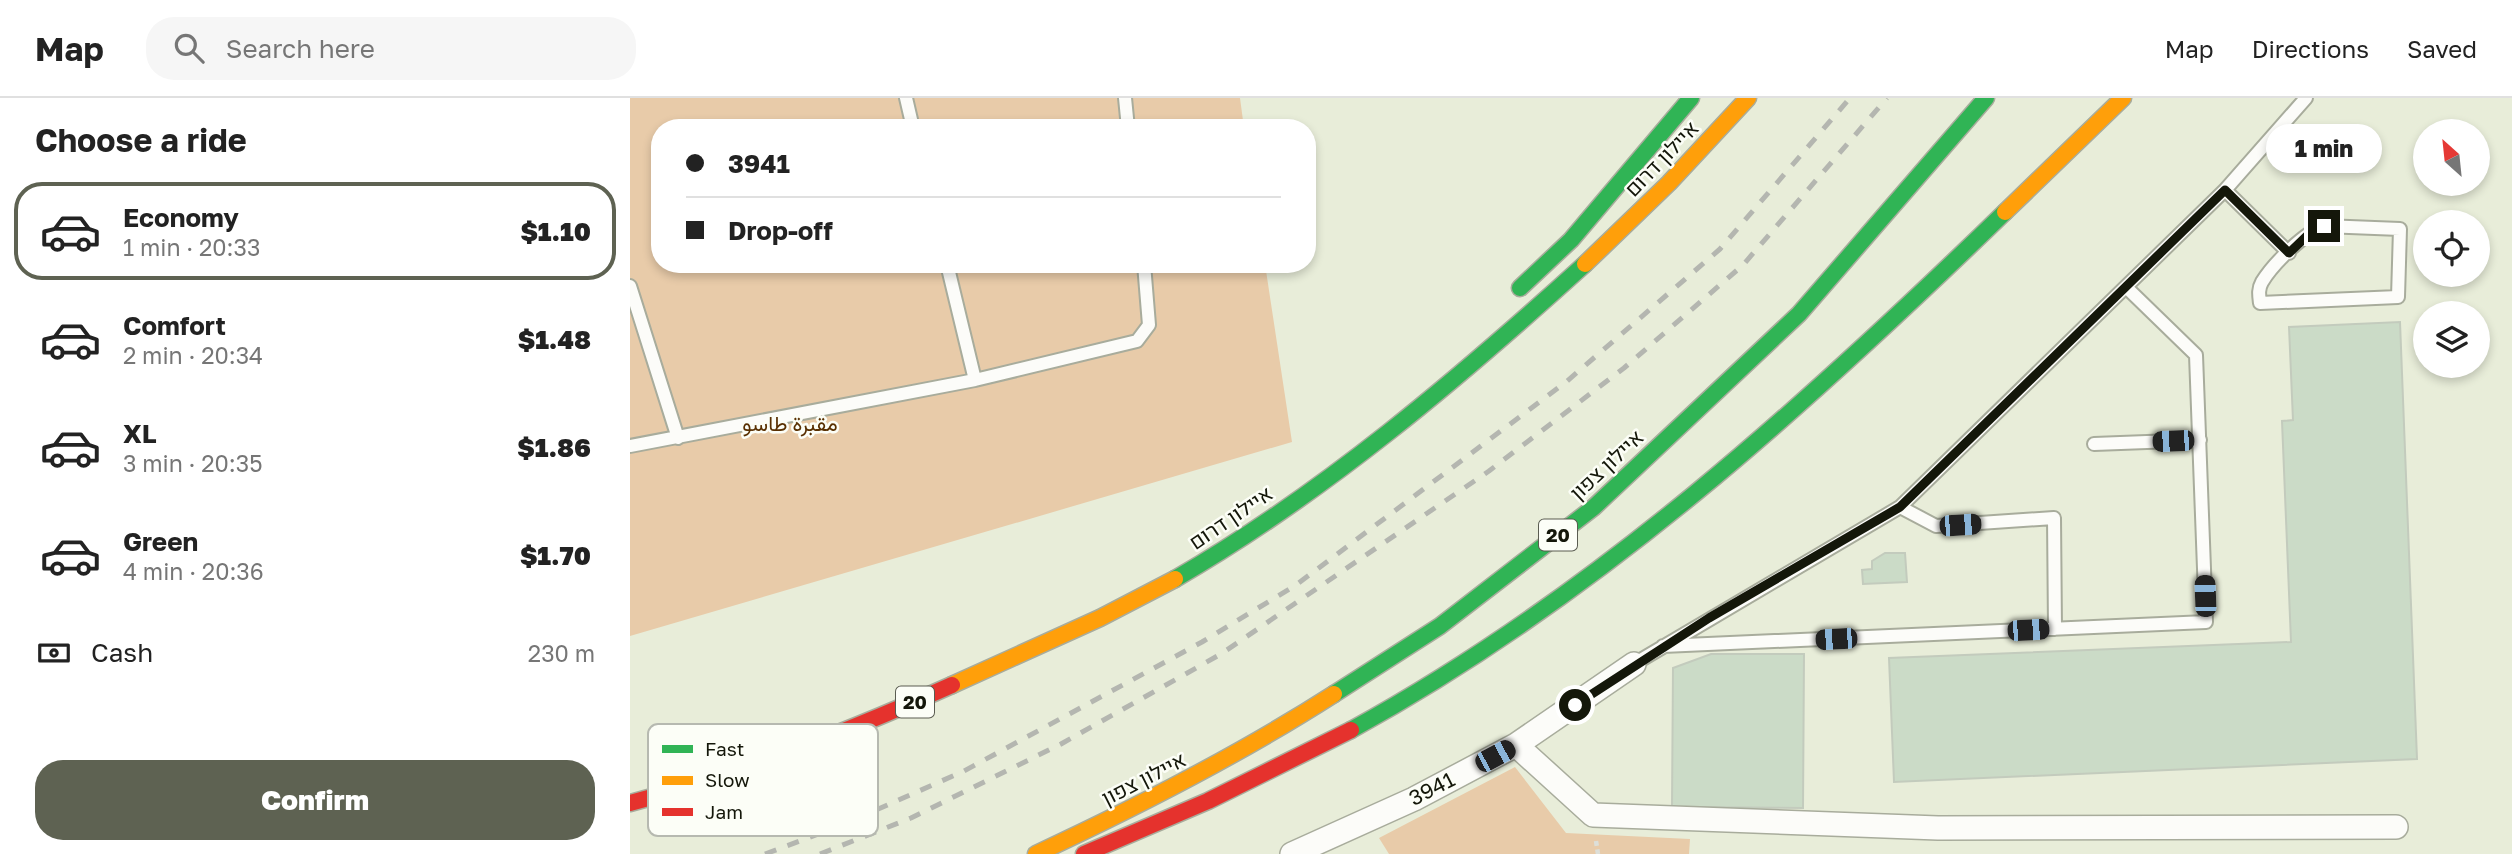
<!DOCTYPE html>
<html lang="en">
<head>
<meta charset="utf-8">
<style>
	:root { --surface:#fff; --page:#f6f6f6; --text:#222; --muted:#767676; --line:#e0e0e0; --accent:#5e6252 }
	body { margin:0; font-family:"Golos Text",Vazirmatn,Heebo,sans-serif; background:var(--page); color:var(--text); height:100vh; display:flex; flex-direction:column; font-size:26px; white-space:nowrap }
	* { box-sizing:border-box; margin:0 }
	p { font-size:23px; color:var(--muted) }
	.icon { flex:none; width:38px; height:38px; fill:none; stroke:currentColor; stroke-width:2; stroke-linecap:round; stroke-linejoin:round }
	.map { position:relative; flex:1; overflow:hidden }
	.sheet { display:flex; flex-direction:column; background:var(--surface); width:630px }
	.sheet>* { flex:none }
	.top-card { position:absolute; left:21px; top:21px; width:665px; height:154px; border-radius:28px; box-shadow:0 4px 10px #0003; display:grid; align-content:center; height:154px; padding:0 35px; background:var(--surface) }
	.needle { width:46px; rotate:333deg }
	.tools { position:absolute; left:1783px; top:21px; display:grid; gap:14px }
	.tools a { display:grid; place-items:center; width:77px; height:77px; border-radius:50%; background:var(--surface); box-shadow:0 4px 10px #0003; font-size:35px }
	.end { position:absolute; width:32px; height:32px; margin:-16px; border:9px solid #14170a; background:#fff; box-shadow:0 0 0 4px #fff }
	.from { border-radius:50% }
	.bubble { position:absolute; height:49px; border-radius:24px; background:var(--surface); box-shadow:0 4px 10px #0003; font-size:23px; font-weight:800; line-height:49px; text-align:center }
	.car { position:absolute; width:21px; height:42px; margin:-21px -10px; border-radius:9px; box-shadow:0 0 5px 2px #0007; background:linear-gradient(#222 24%,#8ab4d8 0 40%,#222 0 76%,#8ab4d8 0 86%,#222 0) }
	.top-card b { display:flex; align-items:center; gap:24px; height:66px; font-size:26px }
	.top-card b+b { border-top:2px solid var(--line) }
	.top-card i { width:18px; height:18px; background:var(--text) }
	ul { padding:0; list-style:none }
	li { display:flex; align-items:center; gap:21px; height:98px; margin:0 14px 10px; padding:0 21px; border:4px solid transparent; border-radius:28px }
	li div { flex:1 }
	li b { display:block; font-size:26px }
	li em { font-style:normal; font-weight:800 }
	li.current { border-color:var(--accent) }
	li>.icon { width:63px; height:63px; stroke-width:1.5 }
	h2 { padding:0 35px; font-size:32px; line-height:84px }
	.pay { display:flex; align-items:center; gap:18px; height:77px; padding:0 35px; font-size:26px }
	.pay p { margin-inline-start:auto }
	.cta { display:flex; gap:14px; margin-top:auto; padding:14px 35px }
	.cta a { flex:1; height:80px; border-radius:28px; background:var(--accent); color:#fff; font-size:28px; font-weight:800; line-height:80px; text-align:center }
	header { display:flex; align-items:center; gap:42px; box-sizing:border-box; height:98px; padding:0 35px; background:var(--surface); border-bottom:2px solid var(--line) }
	header strong { font-size:33px }
	nav { display:flex; gap:38px; margin-inline-start:auto; font-size:24px }
	.search { width:490px; height:63px; background:var(--page); display:flex; align-items:center; gap:18px; box-sizing:border-box; padding:0 24px; border-radius:28px; color:var(--muted); font-size:26px }
	main { display:flex; flex:1; min-height:0 }
	.map>svg:first-child { display:block }
</style>
</head>
<body>
<header>
<strong>Map</strong>
<div class="search"><svg class="icon" aria-label="search" viewBox="0 0 24 24"><circle cx="10" cy="10" r="6"/><path d="M15 15l6 6"/></svg>Search here</div>
<nav><a>Map</a><a>Directions</a><a>Saved</a></nav>
</header>
<main>
<section class="sheet">
<h2>Choose a ride</h2>
<ul>
<li class="current"><svg class="icon" aria-label="car" viewBox="0 0 24 24"><path d="M5 17H2v-5l4-1 3-4h7l3 4 3 1v5h-3M9 17h6M6 11h13"/><circle cx="7" cy="17" r="2"/><circle cx="17" cy="17" r="2"/></svg><div><b>Economy</b><p>1 min · 20:33</p></div><em>$1.10</em></li>
<li><svg class="icon" aria-label="car" viewBox="0 0 24 24"><path d="M5 17H2v-5l4-1 3-4h7l3 4 3 1v5h-3M9 17h6M6 11h13"/><circle cx="7" cy="17" r="2"/><circle cx="17" cy="17" r="2"/></svg><div><b>Comfort</b><p>2 min · 20:34</p></div><em>$1.48</em></li>
<li><svg class="icon" aria-label="car" viewBox="0 0 24 24"><path d="M5 17H2v-5l4-1 3-4h7l3 4 3 1v5h-3M9 17h6M6 11h13"/><circle cx="7" cy="17" r="2"/><circle cx="17" cy="17" r="2"/></svg><div><b>XL</b><p>3 min · 20:35</p></div><em>$1.86</em></li>
<li><svg class="icon" aria-label="car" viewBox="0 0 24 24"><path d="M5 17H2v-5l4-1 3-4h7l3 4 3 1v5h-3M9 17h6M6 11h13"/><circle cx="7" cy="17" r="2"/><circle cx="17" cy="17" r="2"/></svg><div><b>Green</b><p>4 min · 20:36</p></div><em>$1.70</em></li>
</ul>
<div class="pay"><svg class="icon" aria-label="cash" viewBox="0 0 24 24"><path d="M3 7h18v10H3z"/><circle cx="12" cy="12" r="2"/></svg>Cash<p>230 m</p></div>
<div class="cta"><a>Confirm</a></div>
</section>
<div class="map">
<svg width="1882" height="756" viewBox="0 0 1882 756">
	<rect width="100%" height="100%" fill="#e8edd9"/>
	<path fill="#e8cba9" d="M0,0H610L614,30H30V166H635L662,344L0,538Z
		M885,669L936,735L1060,741L1059,756H759L749,740Z"/>
	<path fill="#cbdbc7" stroke="#c3cbbd" stroke-width="2" d="M1770,224L1787,661L1264,684L1259,560L1661,544L1652,323L1663,322L1659,229Z
		M1255,455H1275L1277,484L1233,486L1232,472L1242,471V463Z
		M1081,556H1174L1173,710L1042,709L1043,570Z"/>
	<g fill="none" stroke-linecap="round" stroke-linejoin="round">
		<defs>
			<path id="lane" d="M276,0L283,30
				M495,0L498,30
				M1595,92L1659,155
				M1694,128L1770,131L1768,199L1630,205C1629,197 1628,191 1632,184C1643,166 1675,134 1694,128Z
				M0,188L48,340
				M345,282L507,243L519,227L514,166
				M1464,346L1570,342
				M0,348L345,282L317,166
				M1270,409L1306,428L1424,420L1425,531
				M1033,548L1576,524L1566,257L1497,190
				M1004,566L1270,409L1595,92L1676,0"/>
			<path id="street" d="M886,647L963,717L1308,730L1766,729
				M662,756L784,701L886,647L1004,566"/>
			<path id="fast" d="M890,190L941,142L1061,0
				M545,481C695,394 827,282 955,166
				M704,596L810,528L963,410L1169,216L1356,0
				M721,632C967,497 1175,308 1375,114"/>
			<path id="slow" d="M1375,114L1493,0
				M955,166L1039,85L1118,0
				M322,587L470,520L545,481
				M406,756C509,708 609,657 704,596"/>
			<path id="jam" d="M0,705C111,676 217,634 322,587
				M454,756L578,703L721,632"/>
		</defs>
		<use href="#lane" stroke="#a8ac9c" stroke-width="16"/>
		<use href="#street" stroke="#a8ac9c" stroke-width="26"/>
		<use href="#fast" stroke="#a8ac9c" stroke-width="19"/>
		<use href="#slow" stroke="#a8ac9c" stroke-width="19"/>
		<use href="#jam" stroke="#a8ac9c" stroke-width="19"/>
		<path stroke="#dddfd9" stroke-width="4.5" stroke-dasharray="5 3.5" stroke-linecap="butt" d="M966,743L968,756"/>
		<use href="#lane" stroke="#fcfcf9" stroke-width="12"/>
		<use href="#street" stroke="#fcfcf9" stroke-width="23"/>
		<use href="#fast" stroke="#30b455" stroke-width="16"/>
		<use href="#slow" stroke="#ff9f0a" stroke-width="16"/>
		<use href="#jam" stroke="#e5322d" stroke-width="16"/>
		<path stroke="#b4b6b0" stroke-width="5" stroke-dasharray="12 12" stroke-linecap="butt" d="M135,756L210,728L334,673L572,544L666,487L936,284L1090,151L1220,0
			M190,756L281,720L431,646L591,556L859,373L994,270L1113,167L1257,0"/>
	</g>
	<g fill="none" stroke-linecap="round" stroke-linejoin="round">
		<path stroke="#14170a" stroke-width="9" d="M945,607L1079,520L1270,409L1595,92L1659,155L1683,132L1694,128"/>
	</g>
	<g text-anchor="middle" stroke-width="5" stroke-linejoin="round" paint-order="stroke">
		<g fill="#fcfef7" stroke="#5a5c51" stroke-width="2">
			<rect x="909" y="421.5" width="38" height="31" rx="5"/>
			<rect x="266" y="588.5" width="38" height="31" rx="5"/>
		</g>
		<g font-size="19" font-weight="bold" fill="#14170a">
			<text x="928" y="444">20</text>
			<text x="285" y="611">20</text>
		</g>
		<g font-size="21" fill="#14170a" stroke="#fcfef7">
			<text transform="translate(1032 61) rotate(-46)" y="7">איילון דרום</text>
			<text transform="translate(977 367) rotate(-43)" y="7">איילון צפון</text>
			<text transform="translate(601 420) rotate(-34)" y="7">איילון דרום</text>
			<text transform="translate(514 681) rotate(-27)" y="7">איילון צפון</text>
			<text transform="translate(802 691) rotate(-27)" y="7">3941</text>
		</g>
		<g font-size="21" fill="#593002" stroke="#fcfef7">
			<text x="160" y="333">مقبرة طاسو</text>
		</g>
	</g>
	<rect x="18" y="626" width="230" height="112" rx="10" fill="#fcfef7" stroke="#b6b9b0" stroke-width="2"/>
	<rect x="32" y="647" width="31" height="8" fill="#30b455"/>
	<rect x="32" y="678" width="31" height="9" fill="#ff9f0a"/>
	<rect x="32" y="710" width="31" height="8" fill="#e5322d"/>
	<g font-size="19" fill="#14170a">
		<text x="75" y="658">Fast</text>
		<text x="75" y="689">Slow</text>
		<text x="75" y="721">Jam</text>
	</g>
</svg>
<div class="tools">
<a><svg class="needle" viewBox="-14 -14 28 28"><path d="M0-13l5 13h-10z" fill="#e53935"/><path d="M0 13l5-13h-10z" fill="#767676"/></svg></a>
<a><svg class="icon" aria-label="locate" viewBox="0 0 24 24"><circle cx="12" cy="12" r="6"/><path d="M12 2v4M12 18v4M2 12h4M18 12h4"/></svg></a>
<a><svg class="icon" aria-label="layers" viewBox="0 0 24 24"><path d="M12 4l9 5-9 5-9-5zM3 14l9 5 9-5"/></svg></a>
</div>
<i class="end from" style="left:945px;top:607px"></i>
<i class="end" style="left:1694px;top:128px"></i>
<div class="bubble" style="left:1636px;top:26px;width:116px">1 min</div>
<i class="car" style="left:1543px;top:343px;rotate:268deg"></i>
<i class="car" style="left:1330px;top:427px;rotate:86deg"></i>
<i class="car" style="left:1575px;top:498px;rotate:358deg"></i>
<i class="car" style="left:1398px;top:532px;rotate:87deg"></i>
<i class="car" style="left:1206px;top:541px;rotate:267deg"></i>
<i class="car" style="left:865px;top:658px;rotate:62deg"></i>
<div class="top-card">
<b><i class="from"></i>3941</b>
<b><i></i>Drop-off</b>
</div>
</div>
</main>
</body>
</html>
